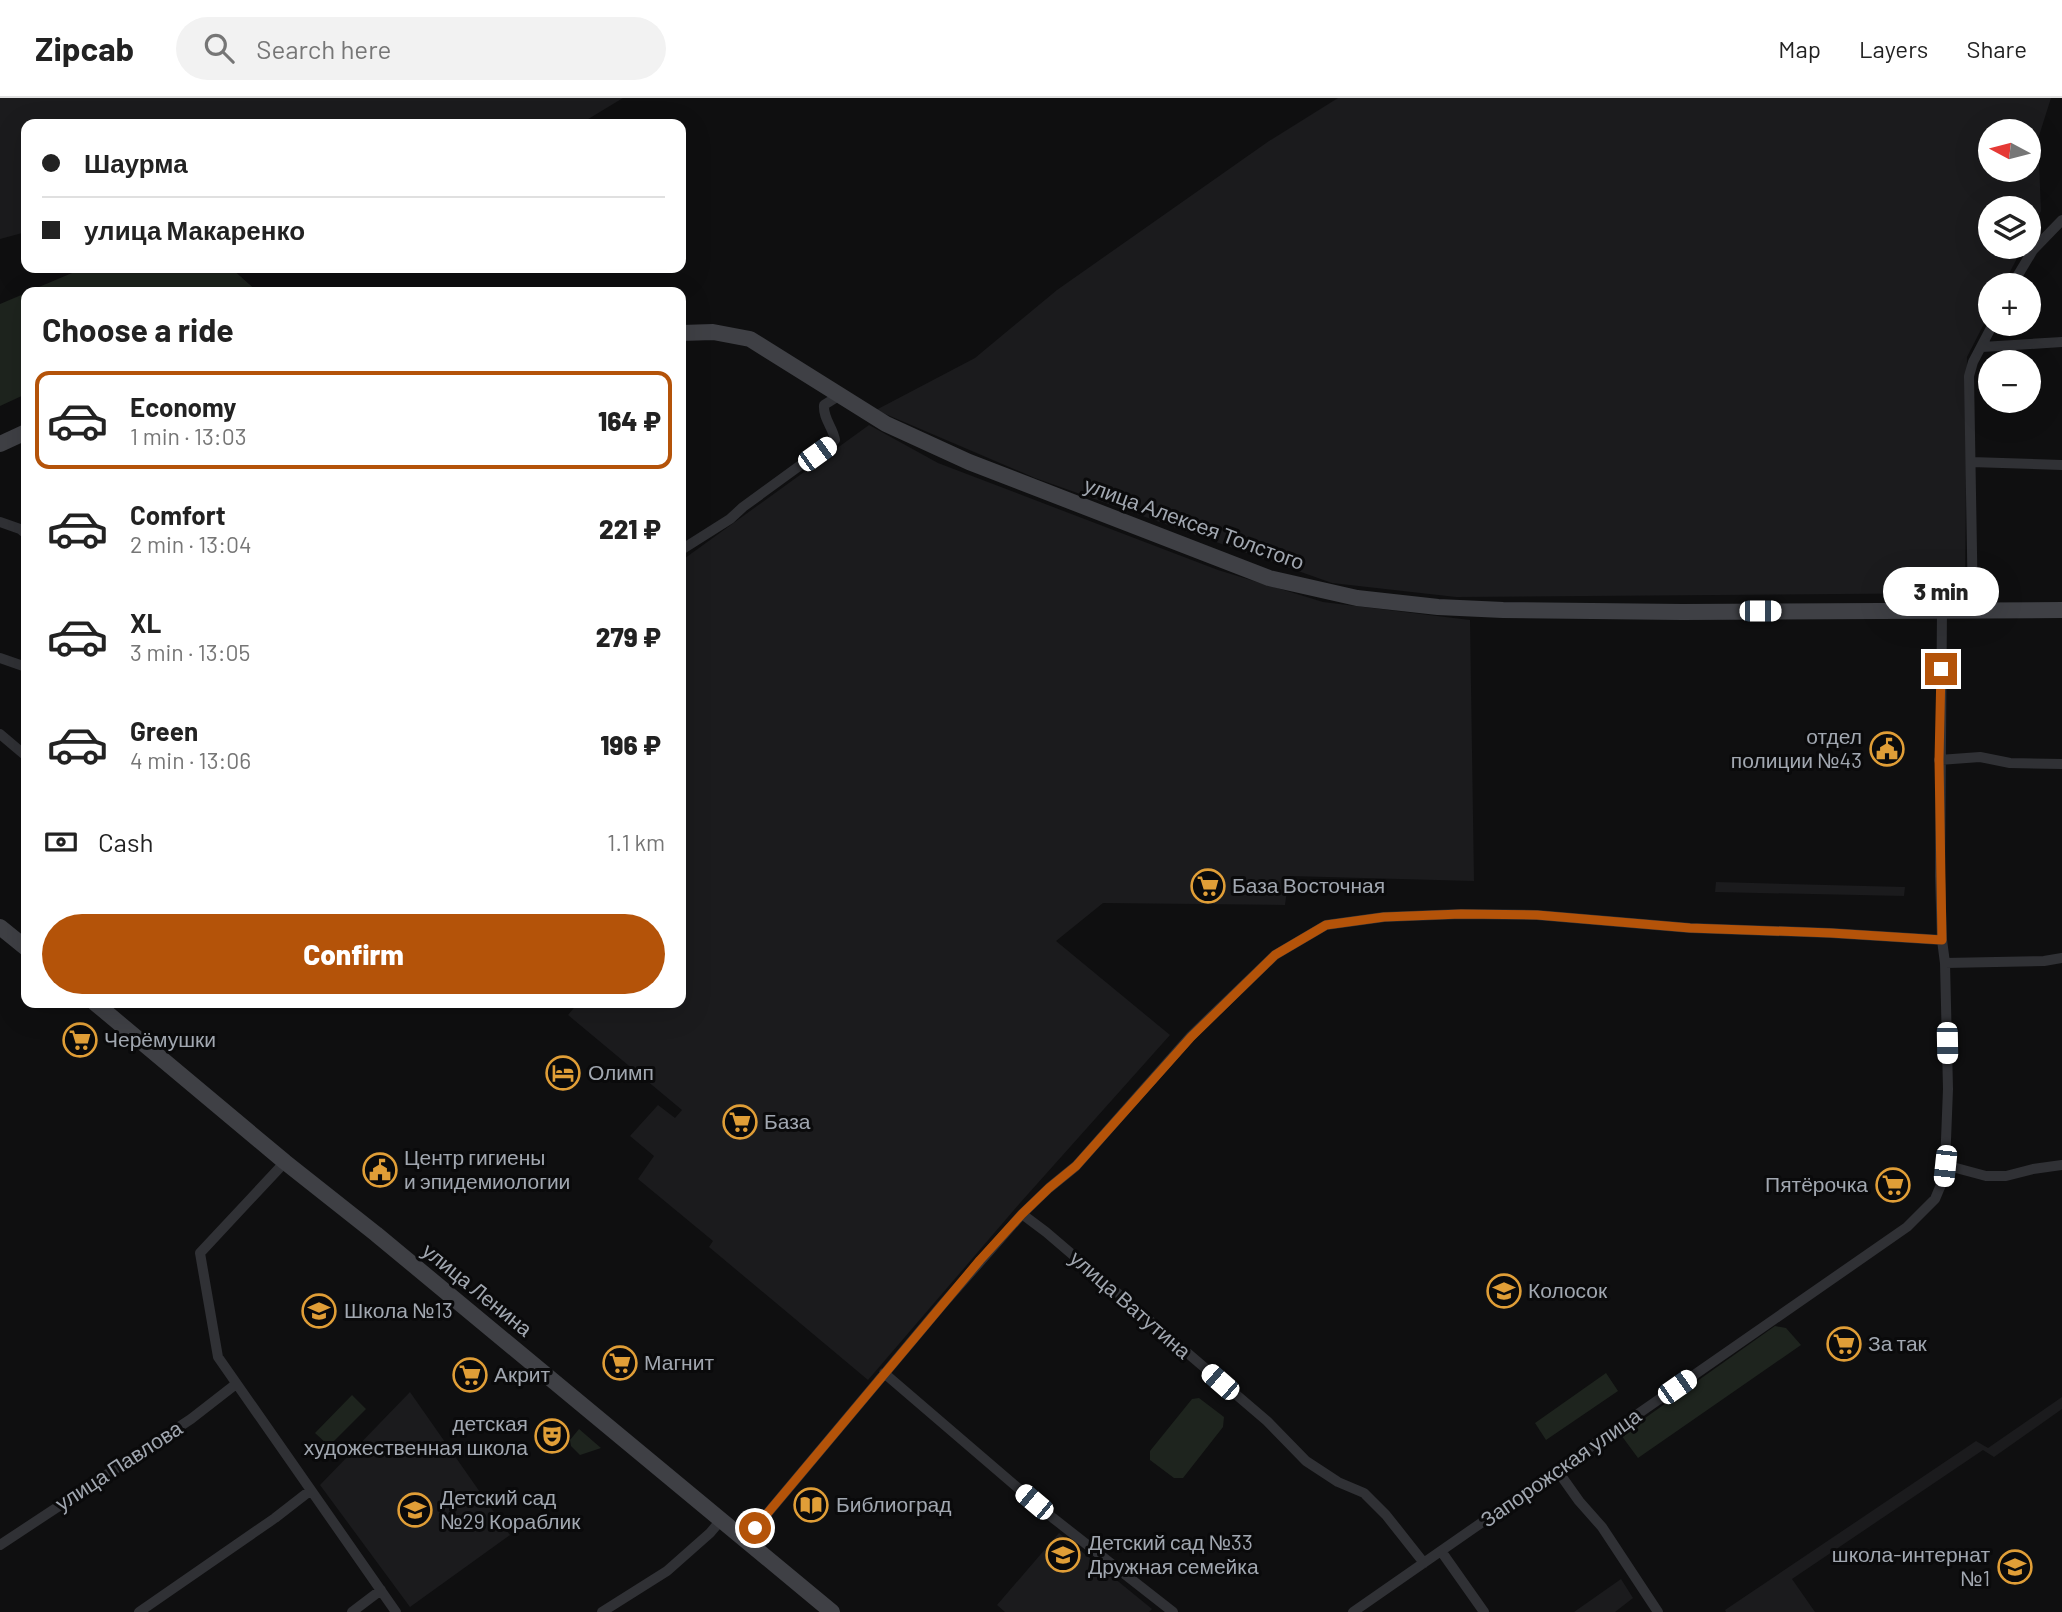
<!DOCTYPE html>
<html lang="en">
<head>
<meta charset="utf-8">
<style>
	:root { --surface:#fff; --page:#f2f2f2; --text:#222; --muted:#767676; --line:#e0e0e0; --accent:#b45309 }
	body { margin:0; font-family:Barlow,sans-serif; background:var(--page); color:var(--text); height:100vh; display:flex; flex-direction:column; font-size:26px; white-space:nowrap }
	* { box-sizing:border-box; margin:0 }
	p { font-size:23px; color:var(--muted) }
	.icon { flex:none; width:38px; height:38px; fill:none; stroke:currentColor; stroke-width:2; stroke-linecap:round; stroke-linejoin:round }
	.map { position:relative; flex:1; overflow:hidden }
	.panel { position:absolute; left:21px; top:189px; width:665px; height:721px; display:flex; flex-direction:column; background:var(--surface); border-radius:14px; box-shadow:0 7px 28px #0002 }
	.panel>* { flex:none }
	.banner { position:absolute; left:21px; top:21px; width:665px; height:154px; border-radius:14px; box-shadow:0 7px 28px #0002; display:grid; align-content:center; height:154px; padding:0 21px; background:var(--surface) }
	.needle { width:46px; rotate:277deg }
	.tools { position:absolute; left:1978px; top:21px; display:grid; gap:14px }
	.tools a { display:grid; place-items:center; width:63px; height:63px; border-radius:50%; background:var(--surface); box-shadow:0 7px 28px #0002; font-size:35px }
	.end { position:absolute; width:32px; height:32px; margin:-16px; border:9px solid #b45309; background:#fff; box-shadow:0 0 0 4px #fff }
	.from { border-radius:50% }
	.bubble { position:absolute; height:49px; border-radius:24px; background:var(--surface); box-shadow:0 7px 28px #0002; font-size:23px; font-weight:800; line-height:49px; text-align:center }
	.car { position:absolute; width:21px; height:42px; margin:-21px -10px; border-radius:9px; box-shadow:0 0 5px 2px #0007; background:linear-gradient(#fff 24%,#345 0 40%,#fff 0 76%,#345 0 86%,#fff 0) }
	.banner b { display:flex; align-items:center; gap:24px; height:66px; font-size:26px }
	.banner b+b { border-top:2px solid var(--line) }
	.banner i { width:18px; height:18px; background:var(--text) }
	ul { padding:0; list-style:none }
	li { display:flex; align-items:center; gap:21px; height:98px; margin:0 14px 10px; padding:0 7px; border:4px solid transparent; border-radius:14px }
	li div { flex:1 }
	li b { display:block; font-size:26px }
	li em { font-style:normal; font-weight:800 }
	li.current { border-color:var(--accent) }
	li>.icon { width:63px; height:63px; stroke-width:1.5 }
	h2 { padding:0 21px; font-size:32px; line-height:84px }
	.pay { display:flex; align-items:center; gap:18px; height:77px; padding:0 21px; font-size:26px }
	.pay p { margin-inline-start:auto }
	.button { display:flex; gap:14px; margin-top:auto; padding:14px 21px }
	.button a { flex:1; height:80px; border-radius:42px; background:var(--accent); color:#fff; font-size:28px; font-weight:800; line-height:80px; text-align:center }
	header { display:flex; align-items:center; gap:42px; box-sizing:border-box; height:98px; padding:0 35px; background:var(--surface); border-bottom:2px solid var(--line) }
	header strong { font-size:33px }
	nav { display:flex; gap:38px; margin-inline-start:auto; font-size:24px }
	.search { width:490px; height:63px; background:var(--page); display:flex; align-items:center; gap:18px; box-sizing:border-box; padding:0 24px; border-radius:38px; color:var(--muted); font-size:26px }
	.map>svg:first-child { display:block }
</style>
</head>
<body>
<header>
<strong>Zipcab</strong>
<div class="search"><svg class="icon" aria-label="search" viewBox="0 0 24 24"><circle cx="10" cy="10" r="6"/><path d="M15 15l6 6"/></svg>Search here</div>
<nav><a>Map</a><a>Layers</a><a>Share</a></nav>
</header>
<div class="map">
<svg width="2062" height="1514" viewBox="0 0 2062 1514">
	<rect width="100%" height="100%" fill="#0f0f10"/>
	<path fill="#1b1b1d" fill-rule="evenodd" d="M0,0H623L580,26H26V134L0,141Z
		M1338,0H2051L2038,41L2041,113L2028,138V110H1990V149H2023L2003,187H1990V214L1967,259L1965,495L1456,499L1332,485L1035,380L876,312L975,260L1057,192L1269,43ZM1990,33H2028V72H1990Z
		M869,327L938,365L1218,472L1323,504L1470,522L1474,783L1289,778L1285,807L1103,805L1056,843L1170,937L1020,1105L868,1282L709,1149L713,1143L638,1081L654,1058L630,1038L658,1007L675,1020L682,1012L568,917L578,905H681V463Z
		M1716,784L1905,789L1904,798L1715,794Z
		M410,1294L510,1437L410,1509L320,1387Z
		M2062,1299V1311L1994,1359L1983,1352L1792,1481L1815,1514H1726L1725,1512L1976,1343L1988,1350Z
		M1059,1435L1152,1511L1149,1514H1005L997,1507Z
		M1621,1481L1633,1500L1615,1514H1574Z"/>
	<path fill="#1e241e" d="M84,170H231L258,194H27Z
		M26,195V296L0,308V206Z
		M1775,1228L1786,1230L1801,1247L1638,1360L1621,1337Z
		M1606,1275L1618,1293L1546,1342L1535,1325Z
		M352,1297L366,1311L329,1348L315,1335Z
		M1199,1300L1224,1319L1223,1329L1183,1380H1174L1150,1362V1353L1192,1301Z
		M579,1331L601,1350L580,1357L571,1348L570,1342Z"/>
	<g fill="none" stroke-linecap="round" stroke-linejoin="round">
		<path stroke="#303135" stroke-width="10" d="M2012,187L2033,152L2062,122
			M1982,249L2062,244
			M1971,364L2062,367
			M0,424L20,431L26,436
			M681,452L730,421L743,409L835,342C833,329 823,321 824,307L840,297
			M1973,512L1969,278L1973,264L1993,226
			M0,560L26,569
			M0,636L26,658
			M1939,662L1980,659L2010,665L2062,666
			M1945,865L2044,863L2062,860
			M285,1064L200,1155L218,1259L396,1514
			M1945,1067L1986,1078H2006L2033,1071L2062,1067
			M1022,1116L1046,1134L1267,1323L1306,1363L1338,1384L1364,1395L1386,1417L1424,1465
			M884,1275L1053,1420L1173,1514
			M1557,1372L1579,1403L1602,1429L1658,1514
			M745,1442L942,1207L1022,1116L1049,1090L1076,1068L1191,938L1275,857L1326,827L1384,819L1461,816L1537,817L1690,830L1831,835L1942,842
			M0,1447L191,1321L236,1286
			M1441,1453L1484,1514
			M139,1514L275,1420L311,1392
			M352,1514L381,1492
			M602,1514L667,1473L710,1435L721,1422
			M1353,1514L1907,1129L1935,1101L1943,1082L1945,1067L1948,991L1945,865L1942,842L1940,778L1942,511"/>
		<path stroke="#3f4045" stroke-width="16" d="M681,235L713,234L750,241L886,326L969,364L1269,480L1357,500L1438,509L1503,512L1682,514L2062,512
			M0,346L26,334
			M0,829L26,850
			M95,905L285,1064L376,1136L832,1514"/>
	</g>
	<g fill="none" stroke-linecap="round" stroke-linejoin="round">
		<path stroke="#b45309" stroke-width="9" d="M755,1430L980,1162L1022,1116L1049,1090L1076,1068L1191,939L1275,857L1326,827L1384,819L1461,816L1537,817L1690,830L1831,835L1942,842L1939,662L1941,571"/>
	</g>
	<defs>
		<symbol id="civic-ring" viewBox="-11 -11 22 22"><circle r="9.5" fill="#0a0a0b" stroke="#e09e37" stroke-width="1.5"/><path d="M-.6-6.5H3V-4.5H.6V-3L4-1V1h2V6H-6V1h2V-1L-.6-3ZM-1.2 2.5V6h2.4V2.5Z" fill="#e09e37"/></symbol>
		<symbol id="supermarket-ring" viewBox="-11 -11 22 22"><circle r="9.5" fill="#0a0a0b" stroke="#e09e37" stroke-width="1.5"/><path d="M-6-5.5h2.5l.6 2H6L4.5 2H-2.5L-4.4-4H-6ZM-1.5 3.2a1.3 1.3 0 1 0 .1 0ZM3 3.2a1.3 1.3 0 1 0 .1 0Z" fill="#e09e37"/></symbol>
		<symbol id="hotel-ring" viewBox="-11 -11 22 22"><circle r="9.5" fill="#0a0a0b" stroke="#e09e37" stroke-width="1.5"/><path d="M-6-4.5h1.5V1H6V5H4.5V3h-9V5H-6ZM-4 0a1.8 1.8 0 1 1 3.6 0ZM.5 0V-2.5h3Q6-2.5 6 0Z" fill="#e09e37"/></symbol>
		<symbol id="school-ring" viewBox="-11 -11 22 22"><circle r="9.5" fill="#0a0a0b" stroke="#e09e37" stroke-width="1.5"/><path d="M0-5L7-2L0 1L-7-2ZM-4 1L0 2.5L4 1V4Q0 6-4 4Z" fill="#e09e37"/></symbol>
		<symbol id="theatre-ring" viewBox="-11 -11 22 22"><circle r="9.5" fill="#0a0a0b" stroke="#e09e37" stroke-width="1.5"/><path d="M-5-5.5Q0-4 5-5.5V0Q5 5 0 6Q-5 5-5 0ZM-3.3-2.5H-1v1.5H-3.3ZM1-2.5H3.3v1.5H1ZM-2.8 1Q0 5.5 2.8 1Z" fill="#e09e37"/></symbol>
		<symbol id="library-ring" viewBox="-11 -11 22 22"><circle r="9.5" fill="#0a0a0b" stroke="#e09e37" stroke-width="1.5"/><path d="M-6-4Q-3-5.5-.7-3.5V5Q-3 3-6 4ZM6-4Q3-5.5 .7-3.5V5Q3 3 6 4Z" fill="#e09e37"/></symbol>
	</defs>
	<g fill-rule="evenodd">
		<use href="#civic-ring" x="1868" y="632" width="38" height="38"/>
		<use href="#supermarket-ring" x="1189" y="769" width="38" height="38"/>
		<use href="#supermarket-ring" x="61" y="923" width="38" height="38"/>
		<use href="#hotel-ring" x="544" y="956" width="38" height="38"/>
		<use href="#supermarket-ring" x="721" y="1005" width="38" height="38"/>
		<use href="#civic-ring" x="361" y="1053" width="38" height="38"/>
		<use href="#supermarket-ring" x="1874" y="1068" width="38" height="38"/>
		<use href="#school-ring" x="1485" y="1174" width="38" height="38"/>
		<use href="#school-ring" x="300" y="1194" width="38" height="38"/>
		<use href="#supermarket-ring" x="1825" y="1227" width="38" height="38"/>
		<use href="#supermarket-ring" x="601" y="1246" width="38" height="38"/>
		<use href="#supermarket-ring" x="451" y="1258" width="38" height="38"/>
		<use href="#theatre-ring" x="533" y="1319" width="38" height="38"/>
		<use href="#library-ring" x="792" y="1388" width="38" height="38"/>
		<use href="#school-ring" x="396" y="1393" width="38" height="38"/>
		<use href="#school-ring" x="1044" y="1438" width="38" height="38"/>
		<use href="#school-ring" x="1996" y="1450" width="38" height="38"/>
	</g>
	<g text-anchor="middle" stroke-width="6" stroke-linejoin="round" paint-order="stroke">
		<g font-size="21" fill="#a1a7b0" stroke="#0a0a0b">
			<text transform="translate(1194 426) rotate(20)" y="7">улица Алексея Толстого</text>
			<text transform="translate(477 1192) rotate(39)" y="7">улица Ленина</text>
			<text transform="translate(1130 1207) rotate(41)" y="7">улица Ватутина</text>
			<text transform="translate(119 1368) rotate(-33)" y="7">улица Павлова</text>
			<text transform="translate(1561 1370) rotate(-35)" y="7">Запорожская улица</text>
		</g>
		<g font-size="21" fill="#a1a7b0" stroke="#0a0a0b" text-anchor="start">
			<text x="1862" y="646" text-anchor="end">отдел<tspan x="1862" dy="24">полиции №43</tspan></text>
			<text x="1232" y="795">База Восточная</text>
			<text x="104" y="949">Черёмушки</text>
			<text x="588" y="982">Олимп</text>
			<text x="764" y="1031">База</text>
			<text x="404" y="1067">Центр гигиены<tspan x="404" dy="24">и эпидемиологии</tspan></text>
			<text x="1868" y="1094" text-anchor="end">Пятёрочка</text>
			<text x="1528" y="1200">Колосок</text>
			<text x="344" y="1220">Школа №13</text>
			<text x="1868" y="1253">За так</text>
			<text x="644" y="1272">Магнит</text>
			<text x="494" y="1284">Акрит</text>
			<text x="528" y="1333" text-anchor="end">детская<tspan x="528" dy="24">художественная школа</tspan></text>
			<text x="440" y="1407">Детский сад<tspan x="440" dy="24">№29 Кораблик</tspan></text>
			<text x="836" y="1414">Библиоград</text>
			<text x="1088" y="1452">Детский сад №33<tspan x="1088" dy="24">Дружная семейка</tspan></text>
			<text x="1990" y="1464" text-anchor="end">школа-интернат<tspan x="1990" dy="24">№1</tspan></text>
		</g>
	</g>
</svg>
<div class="tools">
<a><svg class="needle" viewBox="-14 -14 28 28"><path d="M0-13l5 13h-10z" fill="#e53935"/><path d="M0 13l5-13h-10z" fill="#767676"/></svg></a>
<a><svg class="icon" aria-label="layers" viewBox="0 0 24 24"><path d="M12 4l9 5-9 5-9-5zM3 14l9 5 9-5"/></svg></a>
<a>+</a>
<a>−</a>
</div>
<i class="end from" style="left:755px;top:1430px"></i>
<i class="end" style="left:1941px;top:571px"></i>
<div class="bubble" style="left:1883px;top:469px;width:116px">3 min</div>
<i class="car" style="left:817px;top:356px;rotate:54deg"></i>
<i class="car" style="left:1760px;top:513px;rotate:90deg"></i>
<i class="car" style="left:1947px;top:945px;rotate:179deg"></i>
<i class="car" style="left:1945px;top:1068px;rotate:186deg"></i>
<i class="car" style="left:1220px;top:1284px;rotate:311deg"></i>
<i class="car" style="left:1677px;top:1289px;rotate:55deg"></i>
<i class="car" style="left:1034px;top:1404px;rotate:310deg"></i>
<div class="banner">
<b><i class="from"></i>Шаурма</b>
<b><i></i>улица Макаренко</b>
</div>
<section class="panel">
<h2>Choose a ride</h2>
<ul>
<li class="current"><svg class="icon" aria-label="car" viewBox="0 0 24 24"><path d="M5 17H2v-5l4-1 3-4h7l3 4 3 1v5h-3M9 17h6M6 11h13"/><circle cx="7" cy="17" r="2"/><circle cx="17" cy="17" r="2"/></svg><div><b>Economy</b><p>1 min · 13:03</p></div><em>164 ₽</em></li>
<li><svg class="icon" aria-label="car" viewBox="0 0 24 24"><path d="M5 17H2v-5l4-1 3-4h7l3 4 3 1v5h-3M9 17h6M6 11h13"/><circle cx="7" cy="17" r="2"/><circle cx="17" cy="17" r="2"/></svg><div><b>Comfort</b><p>2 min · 13:04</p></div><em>221 ₽</em></li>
<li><svg class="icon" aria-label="car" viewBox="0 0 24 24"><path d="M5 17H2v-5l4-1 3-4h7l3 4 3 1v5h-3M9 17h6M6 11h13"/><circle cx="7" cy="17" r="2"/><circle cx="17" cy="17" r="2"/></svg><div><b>XL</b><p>3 min · 13:05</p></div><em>279 ₽</em></li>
<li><svg class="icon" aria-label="car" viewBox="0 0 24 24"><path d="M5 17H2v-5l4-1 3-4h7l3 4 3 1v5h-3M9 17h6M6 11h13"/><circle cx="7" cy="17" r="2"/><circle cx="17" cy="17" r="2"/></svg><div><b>Green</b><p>4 min · 13:06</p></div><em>196 ₽</em></li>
</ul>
<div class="pay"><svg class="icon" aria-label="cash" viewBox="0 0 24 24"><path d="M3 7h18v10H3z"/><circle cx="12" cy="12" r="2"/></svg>Cash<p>1.1 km</p></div>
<div class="button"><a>Confirm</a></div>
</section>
</div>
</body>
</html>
